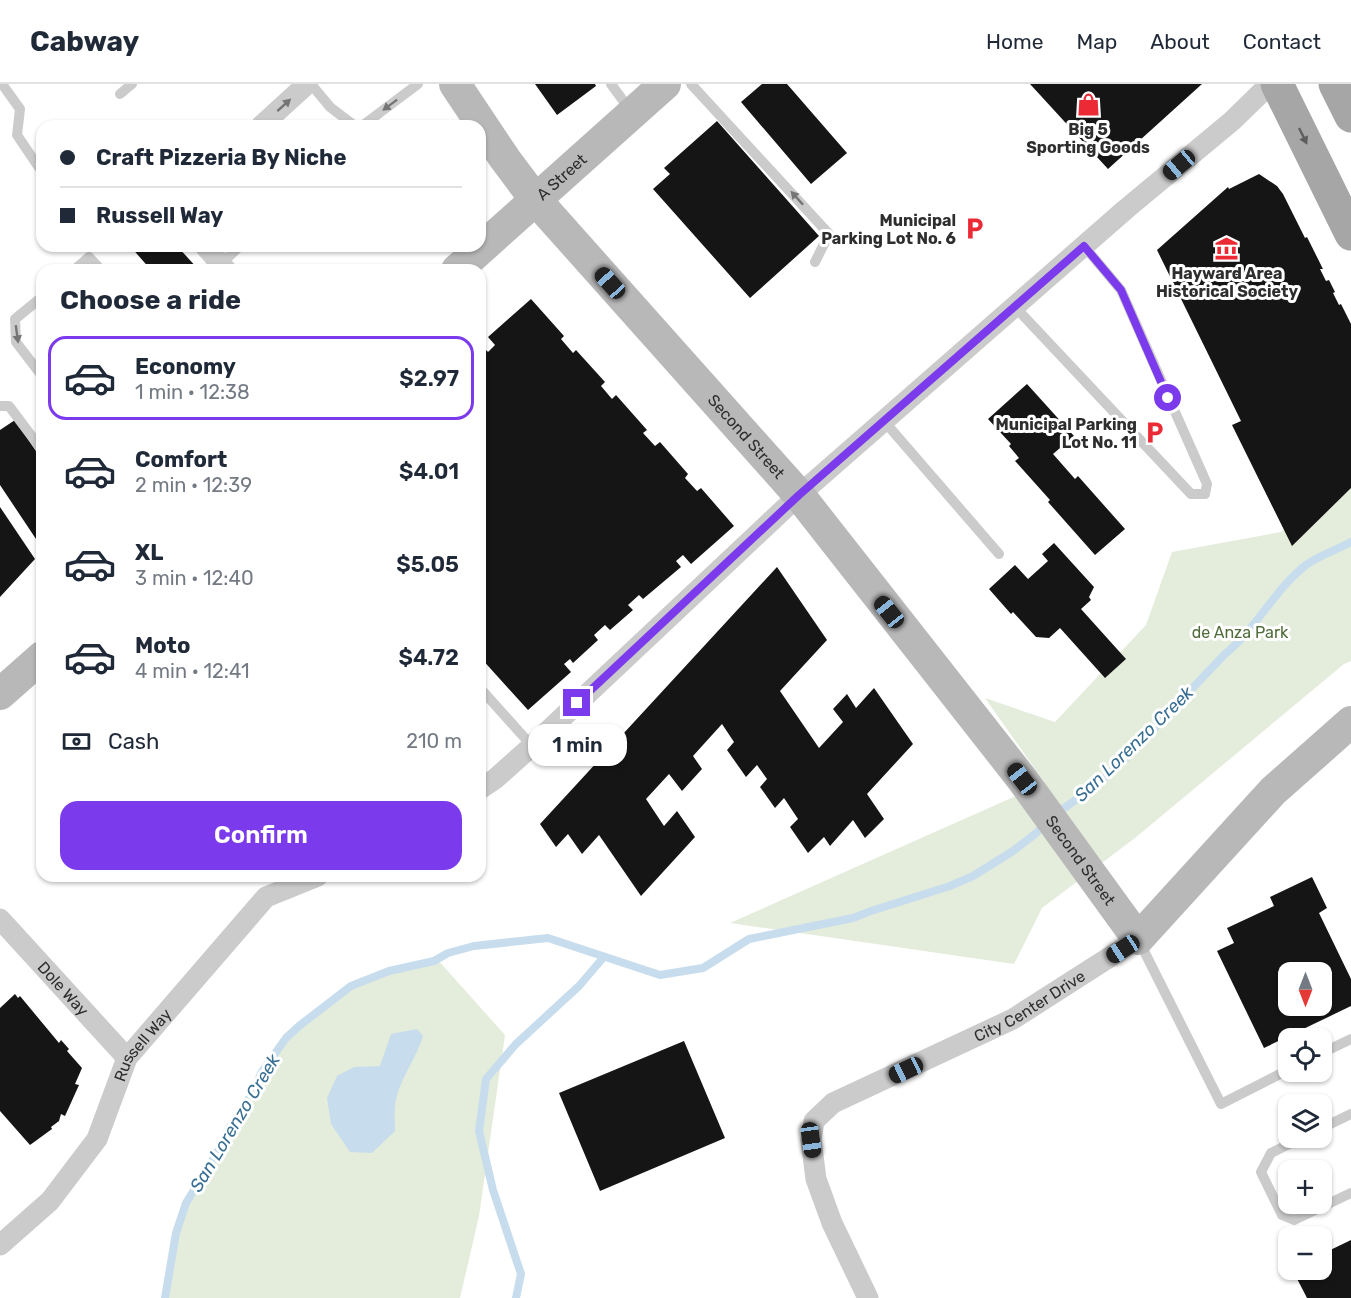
<!DOCTYPE html>
<html lang="en">
<head>
<meta charset="utf-8">
<style>
	:root { --surface:#fff; --page:#f6f6f7; --text:#1f2937; --muted:#747a83; --line:#e0e1e3; --accent:#7c3aed }
	body { margin:0; font-family:Rubik,sans-serif; background:var(--page); color:var(--text); height:100vh; display:flex; flex-direction:column; font-size:22px; white-space:nowrap }
	* { box-sizing:border-box; margin:0 }
	p { font-size:20px; color:var(--muted) }
	.icon { flex:none; width:33px; height:33px; fill:none; stroke:currentColor; stroke-width:2; stroke-linecap:round; stroke-linejoin:round }
	.map { position:relative; flex:1; overflow:hidden }
	.drawer { position:absolute; left:36px; top:180px; width:450px; height:618px; display:flex; flex-direction:column; background:var(--surface); border-radius:18px; box-shadow:0 2px 4px #0004 }
	.drawer>* { flex:none }
	.guide { position:absolute; left:36px; top:36px; width:450px; height:132px; border-radius:18px; box-shadow:0 2px 4px #0004; display:grid; align-content:center; height:132px; padding:0 24px; background:var(--surface) }
	.needle { width:39px; rotate:180deg }
	.tools { position:absolute; left:1278px; top:878px; display:grid; gap:12px }
	.tools a { display:grid; place-items:center; width:54px; height:54px; border-radius:12px; background:var(--surface); box-shadow:0 2px 4px #0004; font-size:30px }
	.end { position:absolute; width:27px; height:27px; margin:-14px; border:8px solid #7c3aed; background:#fff; box-shadow:0 0 0 3px #fff }
	.from { border-radius:50% }
	.bubble { position:absolute; height:42px; border-radius:18px; background:var(--surface); box-shadow:0 2px 4px #0004; font-size:20px; font-weight:600; line-height:42px; text-align:center }
	.car { position:absolute; width:18px; height:36px; margin:-18px -9px; border-radius:8px; box-shadow:0 0 4px 2px #0007; background:linear-gradient(#222 24%,#8ab4d8 0 40%,#222 0 76%,#8ab4d8 0 86%,#222 0) }
	.guide b { display:flex; align-items:center; gap:21px; height:57px; font-size:22px }
	.guide b+b { border-top:2px solid var(--line) }
	.guide i { width:15px; height:15px; background:var(--text) }
	ul { padding:0; list-style:none }
	li { display:flex; align-items:center; gap:18px; height:84px; margin:0 12px 9px; padding:0 12px; border:3px solid transparent; border-radius:18px }
	li div { flex:1 }
	li b { display:block; font-size:22px }
	li em { font-style:normal; font-weight:600 }
	li.current { border-color:var(--accent) }
	li>.icon { width:54px; height:54px; stroke-width:1.5 }
	h2 { padding:0 24px; font-size:27px; line-height:72px }
	.pay { display:flex; align-items:center; gap:15px; height:66px; padding:0 24px; font-size:22px }
	.pay p { margin-inline-start:auto }
	.button { display:flex; gap:12px; margin-top:auto; padding:12px 24px }
	.button a { flex:1; height:69px; border-radius:18px; background:var(--accent); color:#fff; font-size:24px; font-weight:600; line-height:69px; text-align:center }
	header { display:flex; align-items:center; gap:36px; box-sizing:border-box; height:84px; padding:0 30px; background:var(--surface); border-bottom:2px solid var(--line) }
	header strong { font-size:28px }
	nav { display:flex; gap:33px; margin-inline-start:auto; font-size:21px }
	.map>svg:first-child { display:block }
</style>
</head>
<body>
<header>
<strong>Cabway</strong>
<nav><a>Home</a><a>Map</a><a>About</a><a>Contact</a></nav>
</header>
<div class="map">
<svg width="1351" height="1214" viewBox="0 0 1351 1214">
	<rect width="100%" height="100%" fill="#fff"/>
	<path fill="#e4ecdb" d="M1351,389V577L1344,580L1135,754L1042,824L1014,880L730,839L1045,699L985,614L1055,638L1146,541L1172,468L1281,448Z
		M437,875L505,951L479,1132L460,1214H165L176,1149L186,1119L221,1062L229,1044L254,1007L260,987L286,954L314,929L351,902L389,887Z"/>
	<path fill="#c7dded" d="M417,945L423,952C416,976 397,998 395,1023C394,1031 395,1039 395,1047L372,1069L350,1068L331,1040L327,1014L337,992L354,983L380,982L391,950Z"/>
	<g fill="none" stroke-linecap="round" stroke-linejoin="round">
		<path stroke="#c7dded" stroke-width="8" d="M165,1214L176,1149L186,1119L221,1062L229,1044L254,1007L261,989L286,954L299,942L351,902L389,887L434,877L448,869L474,862L548,854L660,891L703,884L749,855L853,834L871,827L950,802L973,792L1013,767L1035,750L1053,732L1098,700L1128,672L1225,570C1256,545 1275,505 1306,481C1320,471 1336,466 1351,458
			M516,1214L521,1190L493,1106L479,1047L486,995L516,960L579,902L603,874"/>
	</g>
	<path fill="#151515" fill-rule="evenodd" d="M535,0H595L596,2L557,31Z
		M762,0H787L847,69L811,100L741,18Z
		M1030,0H1202L1108,85Z
		M717,37L819,152L750,214L653,105L670,90L664,84Z
		M1259,90L1277,102L1283,110L1305,154L1307,153L1323,185H1320L1326,197L1329,196L1335,208L1333,209L1339,221L1341,220L1351,240V404L1292,462L1232,341L1241,337L1157,166L1228,103L1229,105Z
		M130,162H177L199,186H151Z
		M531,215L564,252L561,255L573,269L576,266L605,298L601,302L612,315L616,311L647,346L643,349L655,362L660,358L688,390L685,394L697,407L701,404L734,442L691,480L683,471L676,477L681,483L643,515L639,511L628,521L633,526L610,546L605,541L594,551L598,556L573,579L570,575L564,580L571,588L528,626L480,573V267L484,264L488,268L495,261L488,253Z
		M1027,300L1074,352L1053,370L1075,395L1078,392L1125,445L1095,471L1048,418L1050,416L1015,377L1019,374L1009,362L1011,360L988,335Z
		M15,336L42,376V464L0,401V346Z
		M0,423L35,475L0,513Z
		M1054,459L1094,503L1089,513L1091,516L1081,525L1126,575L1105,594L1060,544L1049,554L1036,553L1013,528L1011,530L989,505L1015,481L1028,495L1048,477L1042,470Z
		M777,483L827,556L780,607L819,664L843,638L833,625L847,610L856,624L874,604L913,660L867,710L884,735L865,754L853,736L830,762L824,753L808,769L790,743L798,735L784,714L775,724L760,703L767,695L757,681L746,693L727,666L734,658L722,640L693,672L702,685L682,707L669,690L646,715L664,742L677,727L695,753L641,812L599,751L582,770L568,750L556,763L540,740Z
		M1312,793L1327,824L1319,829L1351,895V922L1264,964L1217,867L1234,859L1227,844L1274,822L1270,813ZM1288,888H1322V921H1288Z
		M15,910L18,914L20,912L59,959L61,956L69,965L67,967L82,984L75,1000L79,1001L65,1032L61,1030L59,1037L51,1043L52,1045L30,1061L0,1027V924Z
		M684,957L725,1054L600,1107L559,1009Z
		M1351,1156V1214H1307L1292,1185H1322V1170Z"/>
	<g fill="none" stroke-linecap="round" stroke-linejoin="round">
		<path stroke="#cbcbcb" stroke-width="10" d="M2,0L20,25L17,51L42,88
			M311,0L330,23L355,42
			M611,0L630,26
			M691,0L829,150L815,178
			M120,10L132,0
			M362,42L418,0
			M221,180L240,162
			M74,186L89,173L101,186
			M42,213L15,235L16,258L42,292
			M1015,223L1191,410H1205L1207,400L1121,206L1084,162
			M0,322H9L42,366
			M884,337L999,470
			M480,604L532,662
			M1139,857L1221,1020L1288,986
			M1322,969L1351,955
			M1322,1044L1351,1030
			M1303,1053L1271,1069L1261,1088L1282,1131L1294,1136L1351,1109"/>
		<g stroke="#cbcbcb" stroke-width="21">
			<path d="M261,42L307,0"/>
			<path d="M205,162L226,186"/>
			<path d="M480,705L495,695L532,662L799,411L1126,125L1232,37L1270,0"/>
			<path id="s1" d="M0,835L127,974"/>
			<path id="s2" d="M0,1161L50,1117L97,1055L127,974L266,813L318,792"/>
			<path id="s3" d="M868,1214L832,1139L816,1095L811,1056L814,1037L833,1019L1013,935L1138,855"/>
		</g>
		<g stroke="#b8b8b8" stroke-width="32">
			<path id="s4" d="M455,0L505,75L535,115L799,411L1022,695L1138,855L1273,707L1351,638"/>
			<path id="s5" d="M457,186L665,0"/>
			<path d="M0,610L42,573"/>
		</g>
		<path stroke="#a6a6a6" stroke-width="33" d="M1277,0L1351,150
			M1335,0L1351,32"/>
	</g>
	<defs><path id="oneway-solid" d="M-6-.8H1V-3.2L6.5 0L1 3.2V.8H-6Z" transform="scale(1.5)"/></defs>
	<g fill="#757575">
		<use href="#oneway-solid" transform="translate(284 21) rotate(-42)"/>
		<use href="#oneway-solid" transform="translate(390 21) rotate(143)"/>
		<use href="#oneway-solid" transform="translate(797 114) rotate(-132)"/>
		<use href="#oneway-solid" transform="translate(17 250) rotate(82)"/>
	</g>
	<use fill="#5e5e5e" href="#oneway-solid" transform="translate(1303 52) rotate(64)"/>
	<g fill="none" stroke-linecap="round" stroke-linejoin="round">
		<path stroke="#7c3aed" stroke-width="8" d="M577,619L799,411L1084,162L1121,206L1168,314"/>
	</g>
	<defs>
		<symbol id="shop-bare" viewBox="-9 -9 18 18"><path d="M-5-2.5h2.3a2.7 3.5 0 0 1 5.4 0H5L5.5 6h-11ZM-1.5-2.5h3a1.5 2.3 0 0 0-3 0Z" fill="#ec2a35" stroke="#fff" stroke-width="2.5" paint-order="stroke"/></symbol>
		<symbol id="parking-bare" viewBox="-9 -9 18 18"><path d="M-3.5-5.5H1a3.5 3.5 0 0 1 0 7H-1V5.5H-3.5ZM-1-3.4V-.6H.8a1.4 1.4 0 0 0 0-2.8Z" fill="#ec2a35" stroke="#fff" stroke-width="2.5" paint-order="stroke"/></symbol>
		<symbol id="museum-bare" viewBox="-9 -9 18 18"><path d="M0-6L6-3V-2H-6V-3ZM-5-1h2V3h-2ZM-1-1h2V3h-2ZM3-1h2V3H3ZM-6 4H6V6H-6Z" fill="#ec2a35" stroke="#fff" stroke-width="2.5" paint-order="stroke"/></symbol>
	</defs>
	<g fill-rule="evenodd">
		<use href="#shop-bare" x="1072" y="4" width="33" height="33"/>
		<use href="#parking-bare" x="958" y="128" width="33" height="33"/>
		<use href="#museum-bare" x="1210" y="148" width="33" height="33"/>
		<use href="#parking-bare" x="1138" y="332" width="33" height="33"/>
	</g>
	<g text-anchor="middle" stroke-width="6" stroke-linejoin="round" paint-order="stroke">
		<g font-size="16" font-weight="bold" fill="#2e2e2e" stroke="#fff">
			<text x="1088" y="51">Big 5<tspan x="1088" dy="18">Sporting Goods</tspan></text>
			<text x="956" y="142" text-anchor="end">Municipal<tspan x="956" dy="18">Parking Lot No. 6</tspan></text>
			<text x="1227" y="195">Hayward Area<tspan x="1227" dy="18">Historical Society</tspan></text>
			<text x="1137" y="346" text-anchor="end">Municipal Parking<tspan x="1137" dy="18">Lot No. 11</tspan></text>
		</g>
		<g font-size="16" fill="#2e2e2e" stroke="#fff">
			<text dy="6" stroke="none"><textPath href="#s5" startOffset="140">A Street</textPath></text>
			<text dy="6" stroke="none"><textPath href="#s4" startOffset="458">Second Street</textPath></text>
			<text dy="6" stroke="none"><textPath href="#s4" startOffset="998">Second Street</textPath></text>
			<text dy="6" stroke="none"><textPath href="#s1" startOffset="94">Dole Way</textPath></text>
			<text dy="6" stroke="none"><textPath href="#s3" startOffset="434">City Center Drive</textPath></text>
			<text dy="6" stroke="none"><textPath href="#s2" startOffset="250">Russell Way</textPath></text>
		</g>
		<g font-size="16" fill="#506c3a" stroke="#fff">
			<text x="1240" y="554">de Anza Park</text>
		</g>
		<g font-size="18" font-style="italic" fill="#396f94" stroke="#fff">
			<text transform="translate(1134 660) rotate(-44)" y="6">San Lorenzo Creek</text>
			<text transform="translate(235 1039) rotate(-59)" y="6">San Lorenzo Creek</text>
		</g>
	</g>
</svg>
<div class="tools">
<a><svg class="needle" viewBox="-14 -14 28 28"><path d="M0-13l5 13h-10z" fill="#e53935"/><path d="M0 13l5-13h-10z" fill="#747a83"/></svg></a>
<a><svg class="icon" aria-label="locate" viewBox="0 0 24 24"><circle cx="12" cy="12" r="6"/><path d="M12 2v4M12 18v4M2 12h4M18 12h4"/></svg></a>
<a><svg class="icon" aria-label="layers" viewBox="0 0 24 24"><path d="M12 4l9 5-9 5-9-5zM3 14l9 5 9-5"/></svg></a>
<a>+</a>
<a>−</a>
</div>
<i class="end from" style="left:1168px;top:314px"></i>
<i class="end" style="left:577px;top:619px"></i>
<div class="bubble" style="left:528px;top:640px;width:99px">1 min</div>
<i class="car" style="left:1179px;top:81px;rotate:230deg"></i>
<i class="car" style="left:610px;top:199px;rotate:318deg"></i>
<i class="car" style="left:889px;top:528px;rotate:321deg"></i>
<i class="car" style="left:1022px;top:695px;rotate:322deg"></i>
<i class="car" style="left:1123px;top:865px;rotate:237deg"></i>
<i class="car" style="left:906px;top:986px;rotate:245deg"></i>
<i class="car" style="left:811px;top:1056px;rotate:172deg"></i>
<div class="guide">
<b><i class="from"></i>Craft Pizzeria By Niche</b>
<b><i></i>Russell Way</b>
</div>
<section class="drawer">
<h2>Choose a ride</h2>
<ul>
<li class="current"><svg class="icon" aria-label="car" viewBox="0 0 24 24"><path d="M5 17H2v-5l4-1 3-4h7l3 4 3 1v5h-3M9 17h6M6 11h13"/><circle cx="7" cy="17" r="2"/><circle cx="17" cy="17" r="2"/></svg><div><b>Economy</b><p>1 min · 12:38</p></div><em>$2.97</em></li>
<li><svg class="icon" aria-label="car" viewBox="0 0 24 24"><path d="M5 17H2v-5l4-1 3-4h7l3 4 3 1v5h-3M9 17h6M6 11h13"/><circle cx="7" cy="17" r="2"/><circle cx="17" cy="17" r="2"/></svg><div><b>Comfort</b><p>2 min · 12:39</p></div><em>$4.01</em></li>
<li><svg class="icon" aria-label="car" viewBox="0 0 24 24"><path d="M5 17H2v-5l4-1 3-4h7l3 4 3 1v5h-3M9 17h6M6 11h13"/><circle cx="7" cy="17" r="2"/><circle cx="17" cy="17" r="2"/></svg><div><b>XL</b><p>3 min · 12:40</p></div><em>$5.05</em></li>
<li><svg class="icon" aria-label="car" viewBox="0 0 24 24"><path d="M5 17H2v-5l4-1 3-4h7l3 4 3 1v5h-3M9 17h6M6 11h13"/><circle cx="7" cy="17" r="2"/><circle cx="17" cy="17" r="2"/></svg><div><b>Moto</b><p>4 min · 12:41</p></div><em>$4.72</em></li>
</ul>
<div class="pay"><svg class="icon" aria-label="cash" viewBox="0 0 24 24"><path d="M3 7h18v10H3z"/><circle cx="12" cy="12" r="2"/></svg>Cash<p>210 m</p></div>
<div class="button"><a>Confirm</a></div>
</section>
</div>
</body>
</html>
